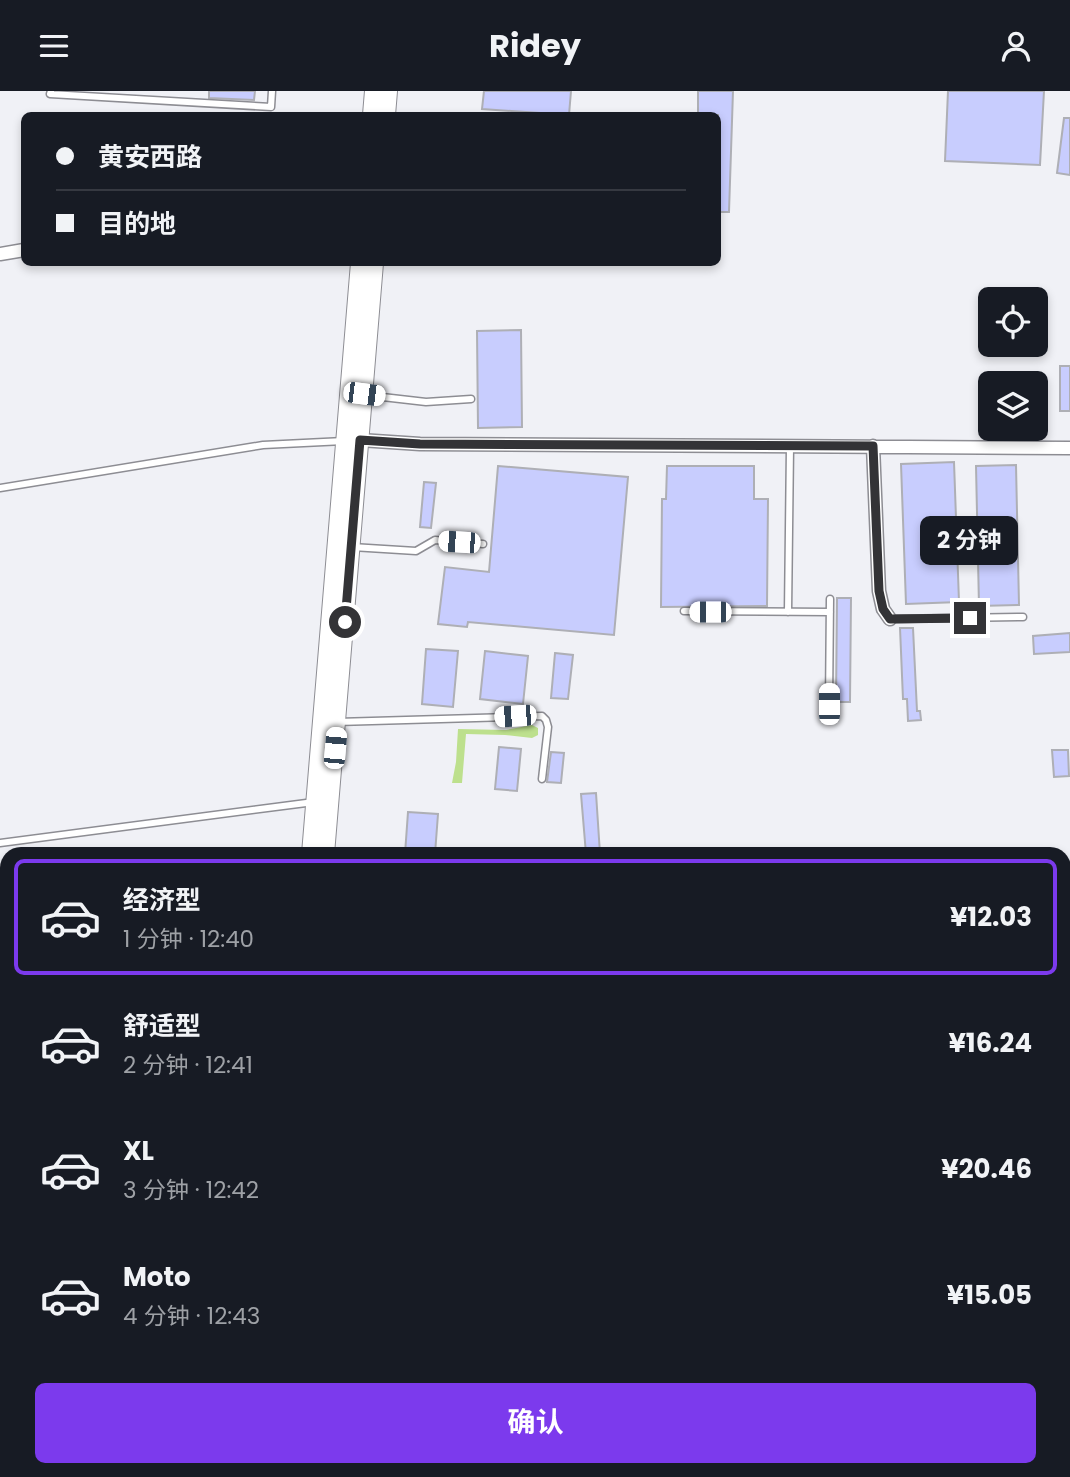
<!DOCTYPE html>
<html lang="zh">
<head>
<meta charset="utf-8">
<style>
	:root { --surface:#171b24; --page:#20242c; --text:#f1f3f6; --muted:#9ea1a6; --line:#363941; --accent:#7c3aed }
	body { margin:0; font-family:Poppins,"Noto Sans SC",sans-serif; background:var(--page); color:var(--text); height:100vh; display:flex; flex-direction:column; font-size:26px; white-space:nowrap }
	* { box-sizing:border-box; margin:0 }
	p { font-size:23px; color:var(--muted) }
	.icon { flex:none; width:38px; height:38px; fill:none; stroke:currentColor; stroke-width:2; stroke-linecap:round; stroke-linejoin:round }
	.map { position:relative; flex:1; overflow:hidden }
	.side { position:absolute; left:0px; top:756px; width:1071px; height:630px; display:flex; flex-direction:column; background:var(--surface); border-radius:21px 21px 0 0; box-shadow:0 4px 10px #0003 }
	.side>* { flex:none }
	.hud { position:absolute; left:21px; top:21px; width:700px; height:154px; border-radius:10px; box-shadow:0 4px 10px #0003; display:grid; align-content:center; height:154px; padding:0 35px; background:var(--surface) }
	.fabs { position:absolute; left:978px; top:196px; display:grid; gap:14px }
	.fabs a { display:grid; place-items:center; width:70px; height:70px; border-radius:10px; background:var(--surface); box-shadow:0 4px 10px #0003; font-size:35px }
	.end { position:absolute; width:32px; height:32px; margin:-16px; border:9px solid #333336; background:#fff; box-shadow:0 0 0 4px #fff }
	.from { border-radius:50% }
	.bubble { position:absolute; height:49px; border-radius:10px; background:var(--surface); box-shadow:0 4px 10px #0003; font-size:23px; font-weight:700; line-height:49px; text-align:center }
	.car { position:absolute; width:21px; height:42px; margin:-21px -10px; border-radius:9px; box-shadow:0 0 5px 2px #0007; background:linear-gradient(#fff 24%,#345 0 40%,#fff 0 76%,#345 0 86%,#fff 0) }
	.hud b { display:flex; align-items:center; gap:24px; height:66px; font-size:26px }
	.hud b+b { border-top:2px solid var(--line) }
	.hud i { width:18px; height:18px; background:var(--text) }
	ul { padding:12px 0 0; list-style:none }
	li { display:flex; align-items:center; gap:21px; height:116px; margin:0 14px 10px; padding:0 21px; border:4px solid transparent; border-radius:10px }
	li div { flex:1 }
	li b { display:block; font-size:26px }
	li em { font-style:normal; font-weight:700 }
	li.on { border-color:var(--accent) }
	li>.icon { width:63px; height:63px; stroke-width:1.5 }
	.primary-button { display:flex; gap:14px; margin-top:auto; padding:14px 35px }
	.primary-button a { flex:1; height:80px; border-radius:10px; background:var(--accent); color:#fff; font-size:28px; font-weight:700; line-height:80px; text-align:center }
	header { display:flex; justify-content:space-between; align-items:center; height:91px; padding:0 35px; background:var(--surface); font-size:32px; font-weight:700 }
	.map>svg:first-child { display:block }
</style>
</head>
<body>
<header><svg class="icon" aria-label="menu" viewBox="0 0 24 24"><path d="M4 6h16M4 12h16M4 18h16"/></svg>Ridey<svg class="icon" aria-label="person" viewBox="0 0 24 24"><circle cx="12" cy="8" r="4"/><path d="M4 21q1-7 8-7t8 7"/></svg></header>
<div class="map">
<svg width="1070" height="1386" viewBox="0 0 1070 1386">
	<rect width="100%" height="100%" fill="#f0f1f6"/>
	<path fill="#bde08d" d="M532,634L538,637V644L532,647L505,644L466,643L462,692H452L456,671L458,638L506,639Z"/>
	<path fill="#c8cdfe" stroke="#aeafb5" stroke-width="2" d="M209,0H255L254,9L209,7Z
		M484,0H571L569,24L482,18Z
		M698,0H733L729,121H718V24H698Z
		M948,0H1044L1040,74L945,70Z
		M1064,27H1070V84L1057,82Z
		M521,239L522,336L478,337L477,240Z
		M1060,275H1070V320H1060Z
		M954,371L959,511L906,513L901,373Z
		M1016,374L1019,514L979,515L976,375Z
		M498,375L628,386L614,544L468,531L467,536L438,533L445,476L489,481Z
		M667,375H754V408H768L767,515L661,516L662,408H666Z
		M424,391L436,392L431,437L420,436Z
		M837,507H851L850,611H836Z
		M900,537H913L917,620H920L921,629L908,630L907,608H903Z
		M1070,542V561L1034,563L1033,545Z
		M426,558L458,560L453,616L422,613Z
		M485,560L528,565L523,613L480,608Z
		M555,562L573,564L568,608L551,607Z
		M499,656L521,658L517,700L495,698Z
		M1052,659H1068L1069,685L1054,686Z
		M551,661L564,662L561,692L547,691Z
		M596,702L600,763H586L581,703Z
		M408,721L438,723L435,763H405Z"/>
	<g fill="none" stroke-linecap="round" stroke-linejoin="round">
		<defs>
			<path id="service" d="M51,0L50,3L271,16L272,0
				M365,304L426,311L471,308
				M0,397L263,354L344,350
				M352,456L416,460L435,449L483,453
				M684,520L830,521
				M788,521L790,356
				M890,528L1023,526
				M829,613L830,508
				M337,631L542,625L546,629L548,636L542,688
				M0,752L314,711
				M824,1379L825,1386"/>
			<path id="minor" d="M0,163L24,159
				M360,349L420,353L1070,357
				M873,355L879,500L883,518L890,528"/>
			<path id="tertiary" d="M371,24L373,0
				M387,24L389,0
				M310,763L359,172
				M326,763L375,172
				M1064,1172L1070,1171
				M0,1344L7,1343
				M260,1386V1379
				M275,1386L276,1379"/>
		</defs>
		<use href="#service" stroke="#8d8d93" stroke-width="9"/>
		<use href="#minor" stroke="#8d8d93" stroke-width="15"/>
		<use href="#tertiary" stroke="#8d8d93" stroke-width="18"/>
		<use href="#service" stroke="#fff" stroke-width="6"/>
		<use href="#minor" stroke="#fff" stroke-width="12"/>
		<use href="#tertiary" stroke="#fff" stroke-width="16"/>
	</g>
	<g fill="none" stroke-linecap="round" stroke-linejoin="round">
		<path stroke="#333336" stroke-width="9" d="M345,531L360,349L420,353L873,355L879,500L883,518L890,528L970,527"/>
	</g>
</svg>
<div class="fabs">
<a><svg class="icon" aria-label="locate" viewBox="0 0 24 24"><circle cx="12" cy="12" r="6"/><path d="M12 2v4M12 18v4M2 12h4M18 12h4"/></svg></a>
<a><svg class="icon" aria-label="layers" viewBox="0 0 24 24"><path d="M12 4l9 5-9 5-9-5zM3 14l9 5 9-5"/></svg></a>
</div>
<i class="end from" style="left:345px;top:531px"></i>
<i class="end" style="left:970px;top:527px"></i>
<div class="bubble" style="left:920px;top:425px;width:98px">2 分钟</div>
<i class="car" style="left:364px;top:303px;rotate:97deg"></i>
<i class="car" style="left:459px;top:451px;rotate:274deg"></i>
<i class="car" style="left:710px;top:521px;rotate:270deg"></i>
<i class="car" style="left:829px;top:613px;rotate:0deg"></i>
<i class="car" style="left:515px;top:625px;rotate:266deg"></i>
<i class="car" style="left:335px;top:657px;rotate:5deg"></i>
<div class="hud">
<b><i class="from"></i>黄安西路</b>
<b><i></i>目的地</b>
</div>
<section class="side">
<ul>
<li class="on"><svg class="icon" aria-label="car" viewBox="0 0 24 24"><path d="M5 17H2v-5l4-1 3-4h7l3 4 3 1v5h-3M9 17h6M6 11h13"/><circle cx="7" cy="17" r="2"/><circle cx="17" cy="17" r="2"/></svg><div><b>经济型</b><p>1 分钟 · 12:40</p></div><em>¥12.03</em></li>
<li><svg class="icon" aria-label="car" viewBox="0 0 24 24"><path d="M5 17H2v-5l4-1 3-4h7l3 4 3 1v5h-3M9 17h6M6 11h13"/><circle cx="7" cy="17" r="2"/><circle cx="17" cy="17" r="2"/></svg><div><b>舒适型</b><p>2 分钟 · 12:41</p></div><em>¥16.24</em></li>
<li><svg class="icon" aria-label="car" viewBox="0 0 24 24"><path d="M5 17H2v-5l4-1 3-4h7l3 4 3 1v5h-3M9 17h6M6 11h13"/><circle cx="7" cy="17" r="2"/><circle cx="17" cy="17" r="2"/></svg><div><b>XL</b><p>3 分钟 · 12:42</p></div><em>¥20.46</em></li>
<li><svg class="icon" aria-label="car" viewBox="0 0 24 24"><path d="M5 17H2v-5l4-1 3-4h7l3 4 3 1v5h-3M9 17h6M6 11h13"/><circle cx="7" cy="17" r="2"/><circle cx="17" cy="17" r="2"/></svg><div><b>Moto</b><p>4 分钟 · 12:43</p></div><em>¥15.05</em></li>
</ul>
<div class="primary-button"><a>确认</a></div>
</section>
</div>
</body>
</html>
